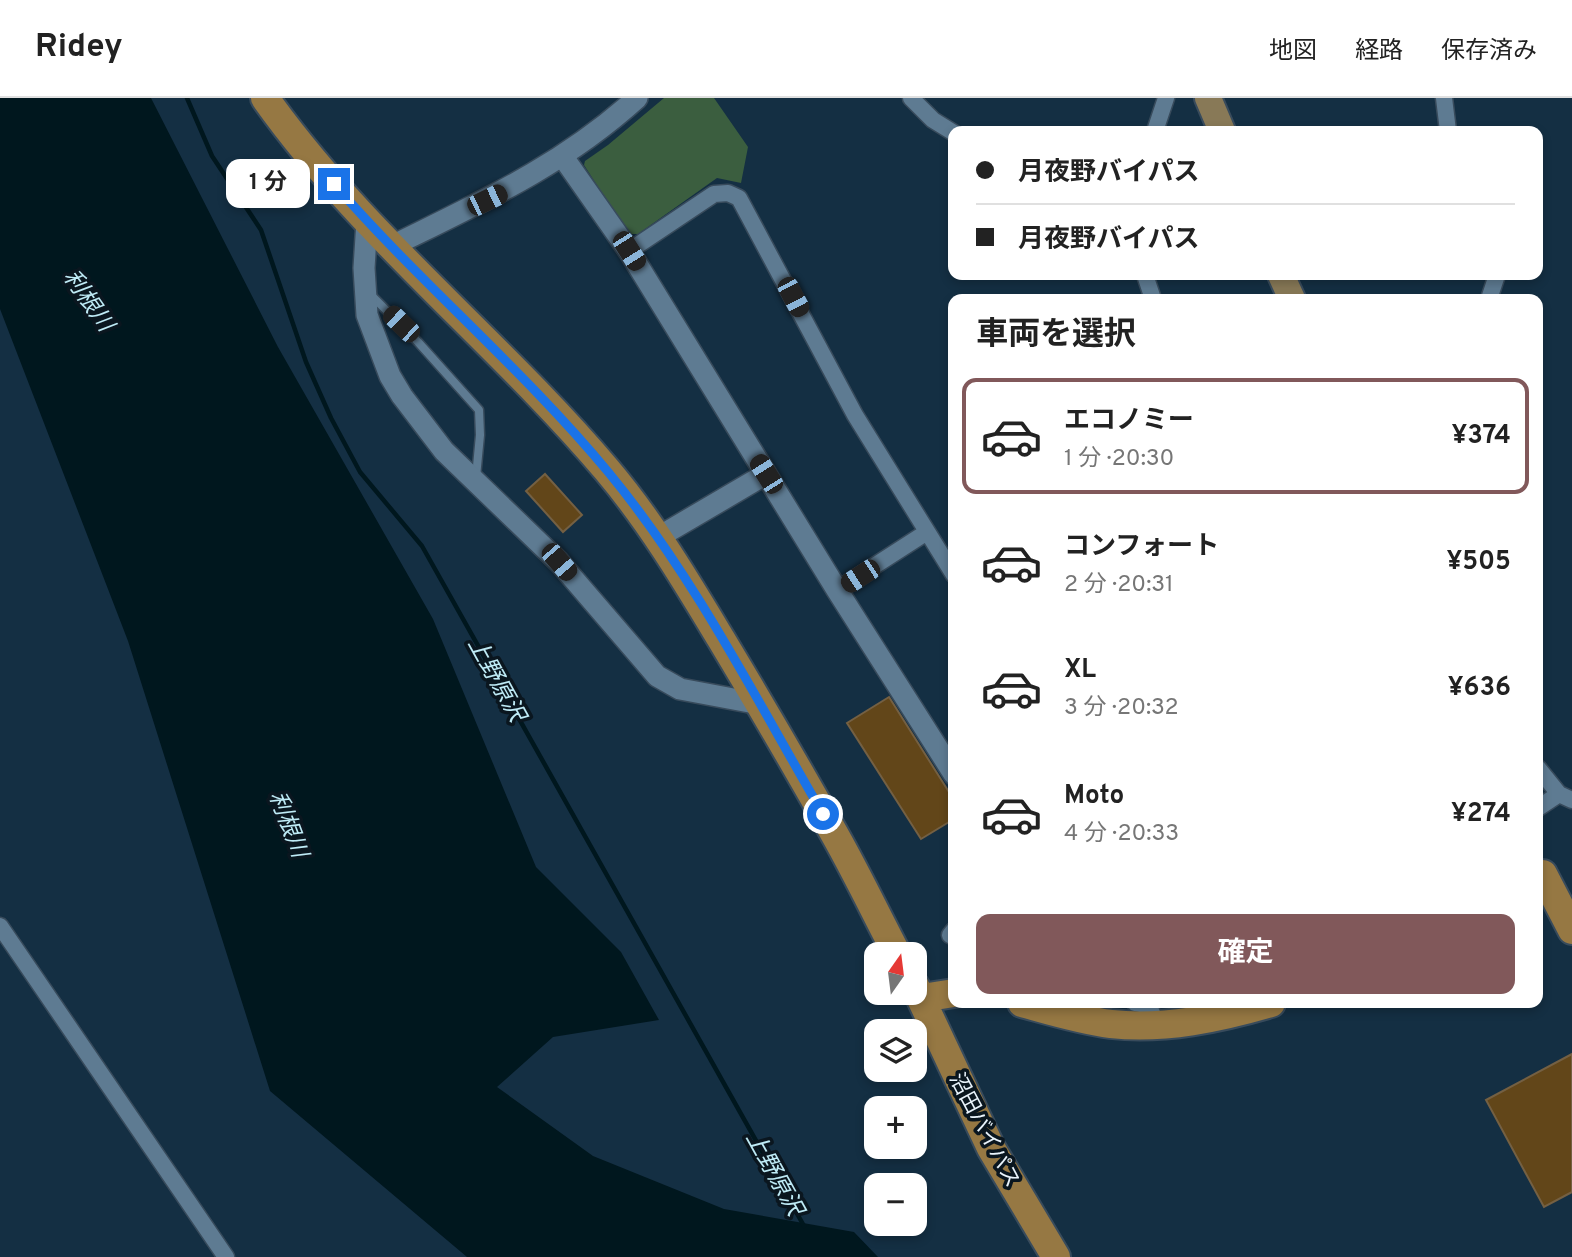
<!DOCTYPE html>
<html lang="ja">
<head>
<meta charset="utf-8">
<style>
	:root { --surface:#fff; --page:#f2f2f2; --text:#222; --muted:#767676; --line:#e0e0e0; --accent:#81585a }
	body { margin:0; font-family:Overpass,"Noto Sans JP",sans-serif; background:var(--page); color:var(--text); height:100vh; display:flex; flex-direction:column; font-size:26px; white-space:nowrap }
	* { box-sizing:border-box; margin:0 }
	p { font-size:23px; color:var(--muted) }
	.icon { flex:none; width:38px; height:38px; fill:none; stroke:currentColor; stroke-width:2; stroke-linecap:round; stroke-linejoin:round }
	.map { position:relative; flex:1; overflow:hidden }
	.panel { position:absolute; left:948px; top:196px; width:595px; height:714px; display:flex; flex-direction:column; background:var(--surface); border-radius:14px; box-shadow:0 4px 10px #0003 }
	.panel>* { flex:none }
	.hud { position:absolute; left:948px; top:28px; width:595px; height:154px; border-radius:14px; box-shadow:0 4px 10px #0003; display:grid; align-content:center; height:154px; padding:0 28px; background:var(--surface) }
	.needle { width:46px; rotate:14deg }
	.tools { position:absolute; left:864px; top:844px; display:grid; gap:14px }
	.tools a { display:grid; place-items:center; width:63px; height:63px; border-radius:14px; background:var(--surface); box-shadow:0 4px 10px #0003; font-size:35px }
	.end { position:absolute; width:32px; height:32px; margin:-16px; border:9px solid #1a73e8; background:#fff; box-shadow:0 0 0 4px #fff }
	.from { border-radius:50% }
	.bubble { position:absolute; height:49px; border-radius:14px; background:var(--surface); box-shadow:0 4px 10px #0003; font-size:23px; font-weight:700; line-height:49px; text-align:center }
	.car { position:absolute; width:21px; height:42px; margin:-21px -10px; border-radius:9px; box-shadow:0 0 5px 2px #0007; background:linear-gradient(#222 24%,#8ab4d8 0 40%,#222 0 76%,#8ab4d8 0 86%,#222 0) }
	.hud b { display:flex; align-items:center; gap:24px; height:66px; font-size:26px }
	.hud b+b { border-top:2px solid var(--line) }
	.hud i { width:18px; height:18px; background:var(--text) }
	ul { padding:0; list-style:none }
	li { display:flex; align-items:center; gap:21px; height:116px; margin:0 14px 10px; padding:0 14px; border:4px solid transparent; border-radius:14px }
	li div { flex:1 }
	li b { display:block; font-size:26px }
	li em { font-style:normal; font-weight:700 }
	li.active { border-color:var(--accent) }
	li>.icon { width:63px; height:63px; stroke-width:1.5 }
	h2 { padding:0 28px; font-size:32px; line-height:84px }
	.action { display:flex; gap:14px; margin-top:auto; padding:14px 28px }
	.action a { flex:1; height:80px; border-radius:14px; background:var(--accent); color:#fff; font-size:28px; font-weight:700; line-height:80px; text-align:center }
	header { display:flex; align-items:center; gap:42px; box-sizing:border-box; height:98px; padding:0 35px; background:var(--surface); border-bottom:2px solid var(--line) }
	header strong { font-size:33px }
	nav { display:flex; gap:38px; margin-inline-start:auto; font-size:24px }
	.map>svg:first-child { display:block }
</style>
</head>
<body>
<header>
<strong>Ridey</strong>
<nav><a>地図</a><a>経路</a><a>保存済み</a></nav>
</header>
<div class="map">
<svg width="1572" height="1159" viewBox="0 0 1572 1159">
	<rect width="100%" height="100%" fill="#142f43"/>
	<path fill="#3b5e3f" d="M664,0H714L748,49L741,85L717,80L638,136H628L584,67L585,63L608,47Z"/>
	<path fill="#00171e" d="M0,0H151L278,249L433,521L536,769L621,854L659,922L553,939L497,989L593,1058L724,1111L854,1134L878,1159H467L270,993L128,543L0,211Z"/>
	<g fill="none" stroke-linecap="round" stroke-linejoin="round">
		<path stroke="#00171e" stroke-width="4.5" d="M187,0L212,58L261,132L306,264L331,320L360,374L422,448L804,1128"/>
	</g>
	<path fill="#624619" stroke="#746043" stroke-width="2" d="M545,376L582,417L563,434L526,393Z
		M889,599L954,702V721L921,741L847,625Z
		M1572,956V1094L1544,1109L1486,1002Z"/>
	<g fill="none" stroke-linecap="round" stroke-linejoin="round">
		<defs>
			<path id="service" d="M371,197L418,244L479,312L480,337L476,379"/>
			<path id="minor" d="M911,0L933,22L954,35
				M1444,0L1448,33
				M1155,33L1166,0
				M629,153L714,96L728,95L739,100L855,317L954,477
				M1145,177L1153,201
				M1489,201L1497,177
				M837,492L927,434
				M1538,670L1559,696L1572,702
				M1538,710L1559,696
				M0,828L226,1159
				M954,832L950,837L954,839
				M1135,905L1149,908L1157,927"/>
			<path id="tertiary" d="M563,59L629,153L837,492L954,676
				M367,123L364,170L367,217L390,278L402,298L444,353L559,464L657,578L680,591L760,606
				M392,148C481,104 562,68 637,0
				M657,440L766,376"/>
			<path id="primary" d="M1208,0L1222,33
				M1281,177L1292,201"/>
			<path id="trunk" d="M265,0C363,138 498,243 607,372C651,424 686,483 721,541C760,606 798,671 835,737C857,776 876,816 897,856
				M1538,779L1543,776L1572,832
				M915,888L991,1050L1056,1159
				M922,900L954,895
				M1022,905C1051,913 1080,922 1111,926C1164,932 1220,920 1271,905"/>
		</defs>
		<use href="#service" stroke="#384b5c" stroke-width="11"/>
		<use href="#minor" stroke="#384b5c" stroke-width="19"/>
		<use href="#tertiary" stroke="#384b5c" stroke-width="24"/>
		<use href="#primary" stroke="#384b5c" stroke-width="30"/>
		<use href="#trunk" stroke="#384b5c" stroke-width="32"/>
		<use href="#service" stroke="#5e7b92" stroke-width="8"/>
		<use href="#minor" stroke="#5e7b92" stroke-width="16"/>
		<use href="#tertiary" stroke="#5e7b92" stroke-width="21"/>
		<use href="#primary" stroke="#887957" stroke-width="26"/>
		<use href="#trunk" stroke="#967843" stroke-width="28"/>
	</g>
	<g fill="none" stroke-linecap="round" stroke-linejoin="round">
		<path stroke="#1a73e8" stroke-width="9" d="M334,86C421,186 524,272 609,375C694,478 756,601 823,716"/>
	</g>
	<g text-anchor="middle" stroke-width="7" stroke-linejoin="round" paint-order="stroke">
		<g font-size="21" fill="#eaf4fc" stroke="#0a161f">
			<text transform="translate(985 1032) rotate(62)" y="7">沼田バイパス</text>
		</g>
		<g font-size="23" font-style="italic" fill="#bfebf6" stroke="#0a161f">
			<text transform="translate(89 202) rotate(55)" y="8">利根川</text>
			<text transform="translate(497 581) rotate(61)" y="8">上野原沢</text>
			<text transform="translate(289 726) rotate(69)" y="8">利根川</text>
			<text transform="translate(775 1075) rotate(61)" y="8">上野原沢</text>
		</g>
	</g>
</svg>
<div class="tools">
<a><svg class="needle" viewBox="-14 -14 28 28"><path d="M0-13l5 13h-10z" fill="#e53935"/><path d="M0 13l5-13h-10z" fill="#767676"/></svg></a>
<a><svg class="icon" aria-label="layers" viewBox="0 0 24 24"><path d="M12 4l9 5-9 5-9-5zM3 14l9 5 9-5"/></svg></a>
<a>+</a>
<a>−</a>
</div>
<i class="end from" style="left:823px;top:716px"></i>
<i class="end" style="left:334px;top:86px"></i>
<div class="bubble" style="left:226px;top:61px;width:84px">1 分</div>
<i class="car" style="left:487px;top:102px;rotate:64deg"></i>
<i class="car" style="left:629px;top:153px;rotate:148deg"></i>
<i class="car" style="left:793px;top:199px;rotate:152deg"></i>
<i class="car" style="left:401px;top:226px;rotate:314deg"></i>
<i class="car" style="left:766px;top:376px;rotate:328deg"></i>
<i class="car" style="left:559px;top:464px;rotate:139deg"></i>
<i class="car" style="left:860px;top:478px;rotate:237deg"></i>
<div class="hud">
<b><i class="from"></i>月夜野バイパス</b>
<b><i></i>月夜野バイパス</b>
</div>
<section class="panel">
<h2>車両を選択</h2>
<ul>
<li class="active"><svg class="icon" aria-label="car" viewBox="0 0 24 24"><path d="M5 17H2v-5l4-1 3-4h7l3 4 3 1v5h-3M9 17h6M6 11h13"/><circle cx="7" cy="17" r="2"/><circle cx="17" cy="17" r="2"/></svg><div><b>エコノミー</b><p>1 分 · 20:30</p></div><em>¥374</em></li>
<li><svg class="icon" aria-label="car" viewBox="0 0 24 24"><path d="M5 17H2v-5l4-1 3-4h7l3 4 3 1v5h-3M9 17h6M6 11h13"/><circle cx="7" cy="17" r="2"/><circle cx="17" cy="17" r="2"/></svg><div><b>コンフォート</b><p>2 分 · 20:31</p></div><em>¥505</em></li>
<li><svg class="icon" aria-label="car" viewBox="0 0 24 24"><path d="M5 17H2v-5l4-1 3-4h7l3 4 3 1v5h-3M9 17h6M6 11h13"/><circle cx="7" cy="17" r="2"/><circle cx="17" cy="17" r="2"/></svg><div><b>XL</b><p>3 分 · 20:32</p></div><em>¥636</em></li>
<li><svg class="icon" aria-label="car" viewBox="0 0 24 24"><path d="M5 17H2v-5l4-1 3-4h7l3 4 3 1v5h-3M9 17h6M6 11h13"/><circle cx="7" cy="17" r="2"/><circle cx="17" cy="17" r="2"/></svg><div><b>Moto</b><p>4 分 · 20:33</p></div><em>¥274</em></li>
</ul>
<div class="action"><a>確定</a></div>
</section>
</div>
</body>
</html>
